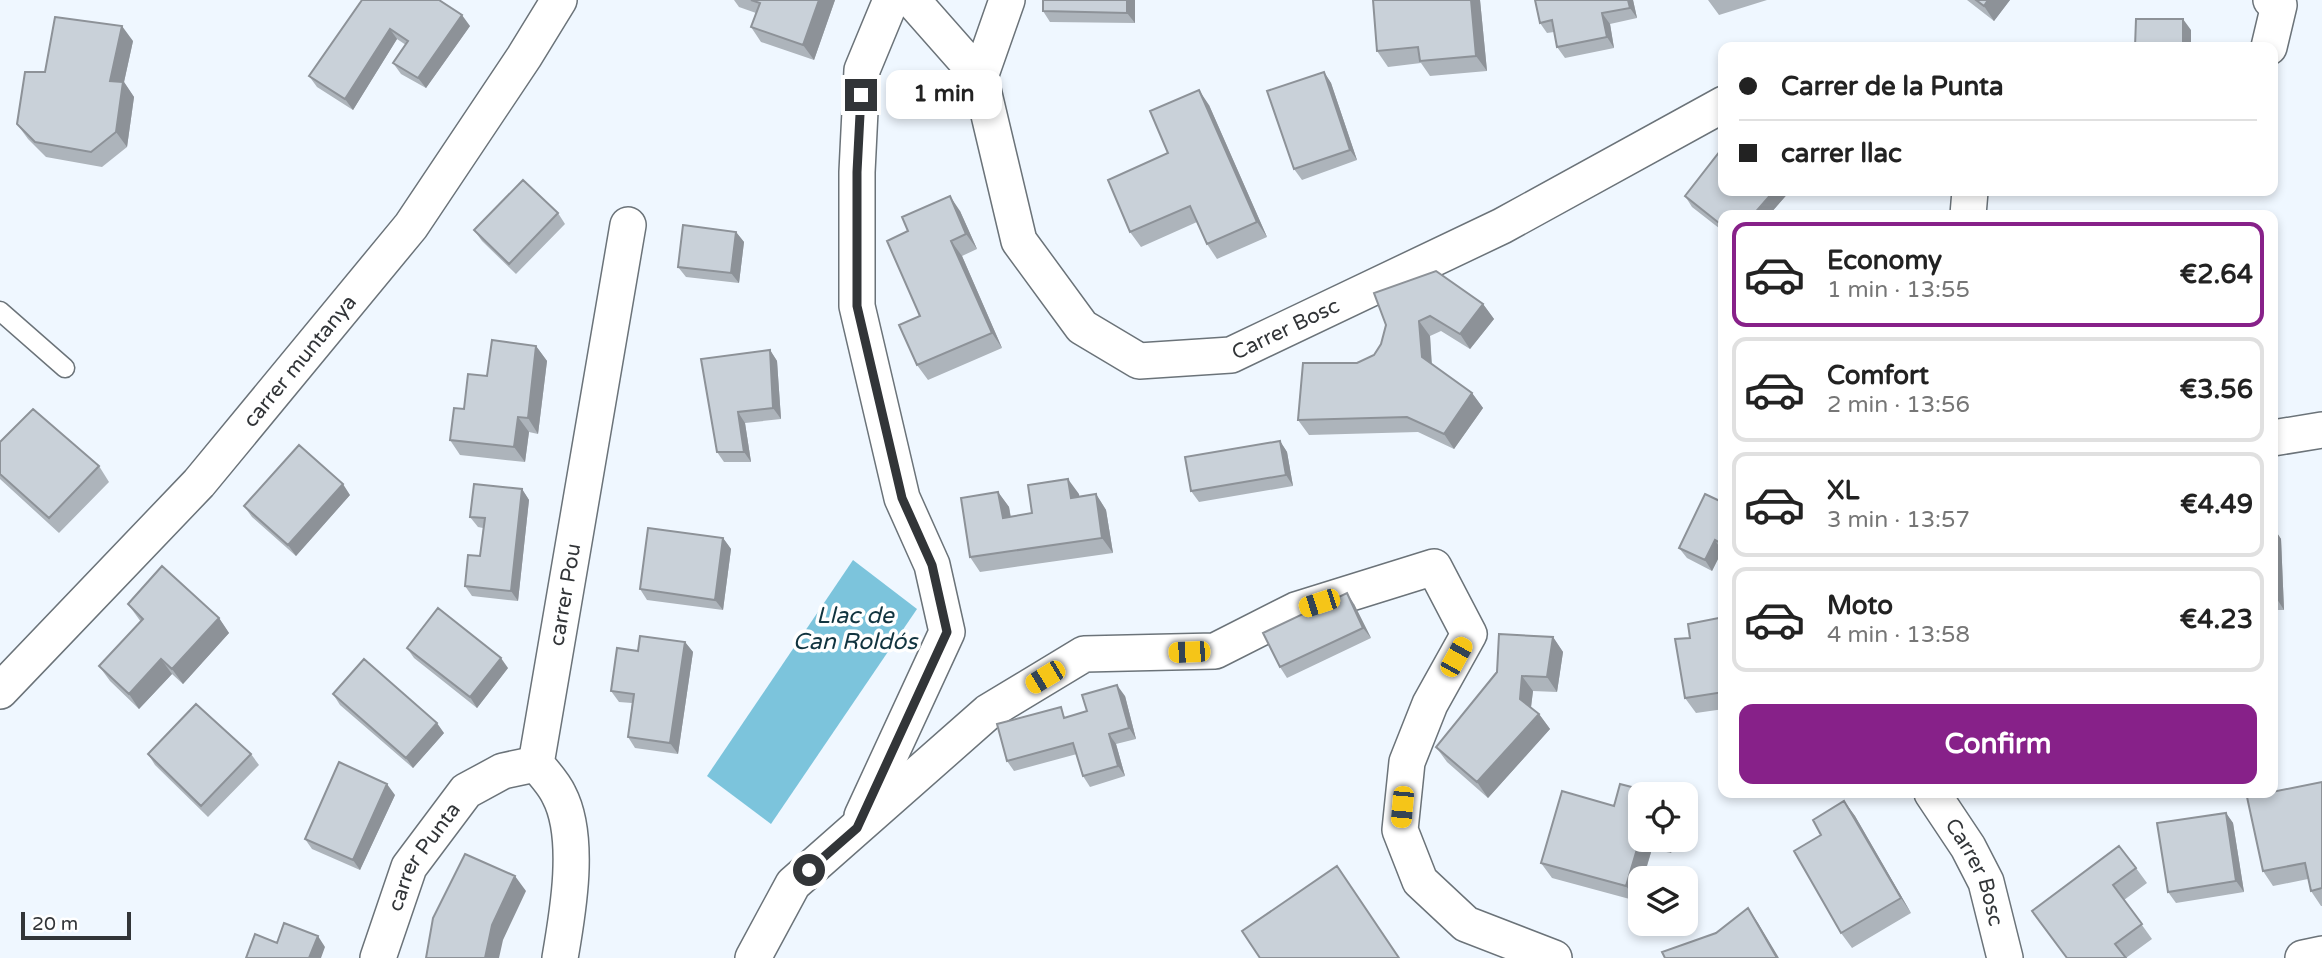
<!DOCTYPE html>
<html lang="en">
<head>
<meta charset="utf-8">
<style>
	:root { --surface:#fff; --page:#f6f6f6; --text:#222; --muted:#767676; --line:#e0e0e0; --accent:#872189 }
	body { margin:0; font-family:"Varela Round",sans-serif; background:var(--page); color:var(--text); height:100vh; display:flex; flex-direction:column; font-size:26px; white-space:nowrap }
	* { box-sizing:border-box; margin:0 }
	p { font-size:23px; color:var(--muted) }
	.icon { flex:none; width:38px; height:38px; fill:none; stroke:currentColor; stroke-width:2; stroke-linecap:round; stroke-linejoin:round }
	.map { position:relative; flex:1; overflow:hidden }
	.panel { position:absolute; left:1718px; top:210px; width:560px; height:588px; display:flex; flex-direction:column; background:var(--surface); border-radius:14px; box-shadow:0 4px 10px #0003 }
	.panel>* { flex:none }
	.top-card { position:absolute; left:1718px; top:42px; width:560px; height:154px; border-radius:14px; box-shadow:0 4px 10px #0003; display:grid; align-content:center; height:154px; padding:0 21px; background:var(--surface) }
	.buttons { position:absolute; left:1628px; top:782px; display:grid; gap:14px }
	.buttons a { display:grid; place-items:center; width:70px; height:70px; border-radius:14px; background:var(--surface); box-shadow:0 4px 10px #0003; font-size:35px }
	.scale { position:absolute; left:21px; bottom:18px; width:110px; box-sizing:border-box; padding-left:7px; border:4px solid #323538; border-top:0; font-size:19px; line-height:24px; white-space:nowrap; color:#323538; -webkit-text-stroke:5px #fff; paint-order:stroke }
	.end { position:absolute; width:32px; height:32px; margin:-16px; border:9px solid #323538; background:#fff; box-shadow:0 0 0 4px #fff }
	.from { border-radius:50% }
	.bubble { position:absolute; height:49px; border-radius:14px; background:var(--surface); box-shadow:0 4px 10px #0003; font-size:23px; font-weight:700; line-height:49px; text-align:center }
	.car { position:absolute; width:21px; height:42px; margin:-21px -10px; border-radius:9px; box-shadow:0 0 5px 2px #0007; background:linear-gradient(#f5c518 24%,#345 0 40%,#f5c518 0 76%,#345 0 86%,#f5c518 0) }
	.top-card b { display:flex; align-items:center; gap:24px; height:66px; font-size:26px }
	.top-card b+b { border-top:2px solid var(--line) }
	.top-card i { width:18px; height:18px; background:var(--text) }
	ul { padding:12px 0 0; list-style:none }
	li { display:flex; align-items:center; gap:21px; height:105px; margin:0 14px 10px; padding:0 7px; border:4px solid var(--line); border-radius:14px }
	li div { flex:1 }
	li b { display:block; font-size:26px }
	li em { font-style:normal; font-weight:700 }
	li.current { border-color:var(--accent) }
	li>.icon { width:63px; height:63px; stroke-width:1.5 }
	.cta { display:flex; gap:14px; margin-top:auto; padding:14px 21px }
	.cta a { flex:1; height:80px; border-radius:14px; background:var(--accent); color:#fff; font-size:28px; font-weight:700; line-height:80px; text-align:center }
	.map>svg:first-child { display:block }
</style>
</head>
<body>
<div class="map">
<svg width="2322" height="958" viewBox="0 0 2322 958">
	<rect width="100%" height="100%" fill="#eff7ff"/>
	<path fill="#7cc4dc" d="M853,560L917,609L771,824L707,776Z"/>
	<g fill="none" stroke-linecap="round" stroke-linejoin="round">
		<defs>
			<path id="service" d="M0,311L65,368"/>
			<g id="minor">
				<path d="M912,0L980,77L1007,0"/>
				<path d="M2269,47L2279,5L2271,0"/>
				<path id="s1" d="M980,77L1019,241L1082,327L1139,361L1231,355L1502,226L1724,104"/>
				<path d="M1968,215L1970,191"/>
				<path d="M2273,438L2322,430"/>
				<path id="s2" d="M0,691L199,483L411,226L524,57L559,0"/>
				<path id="s3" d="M1932,793L1968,847L1986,882L2005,958"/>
				<path d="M862,816L947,632L932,565L902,498L857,306V172L862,70L891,0"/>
				<path id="s4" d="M378,958L409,867L466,791L503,771L536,764"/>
				<path id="s5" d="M560,958C568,912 581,837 559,795C554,784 544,773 536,764L628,225"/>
				<path d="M753,958L793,884L988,712L1084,654L1215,651L1296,610L1434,567L1469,634L1430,704L1407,762L1400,830L1420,881L1466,924L1554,958"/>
				<path d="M2303,958L2322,954"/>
			</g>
		</defs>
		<use href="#service" stroke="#6b7379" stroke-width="21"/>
		<use href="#minor" stroke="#6b7379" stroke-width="38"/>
		<use href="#service" stroke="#fff" stroke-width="18"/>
		<use href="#minor" stroke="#fff" stroke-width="35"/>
	</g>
	<path fill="#adb4bb" d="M362,0L470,26L426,88L401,74L393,63L406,45L397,39L353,110L317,87L309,76Z
		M734,0H835L814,60L761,42L751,27L756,13L739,7Z
		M1135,0V23L1050,22L1043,11Z
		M1480,0L1487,71L1430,76L1421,63L1388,67L1377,51Z
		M1633,0L1637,18L1610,24L1614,48L1565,58L1557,47L1554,32L1547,33L1540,23Z
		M1708,0H1767L1719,15Z
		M1967,0H2010L1994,21Z
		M133,41L124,82L134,97L127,147L102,167L46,157L28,139L17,124L45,72Z
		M1324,72L1331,83L1357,160L1302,180L1294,169Z
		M1209,105L1267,237L1217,259L1207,244L1197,222L1141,247L1130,232L1168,153Z
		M1724,191H1790L1769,215H1724V232L1692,207L1685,196Z
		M960,211L977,249L962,256L1002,348L928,380L917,365L920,316Z
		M558,213L565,224L516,274L482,241L474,230Z
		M736,232L744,242L739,283L686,277L678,267Z
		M1483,304L1494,319L1470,349L1441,331L1430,336L1432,364L1472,393L1483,408L1454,449L1418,432L1309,435L1298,420L1357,363L1374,355L1381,344L1386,325Z
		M536,346L547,361L538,434L529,432L525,462L460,455L450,440L464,409L487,376Z
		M770,350L777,361L781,419L745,423L751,462H724L717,452Z
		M1280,441L1287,452L1293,486L1199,502L1191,491Z
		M0,442L99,466L109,482L59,533L0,479Z
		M522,489L529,500L518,601L472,596L465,586L480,556L483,528L478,527L470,517Z
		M998,492L1009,507L1011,517L1032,513L1079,494V497L1096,494L1106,510L1113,553L980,572L970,557Z
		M350,495L296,556L252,517L244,506Z
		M1724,503V552L1722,551L1712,571L1687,558L1679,548Z
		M2273,528L2281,539L2284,610H2273Z
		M723,538L731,549L723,610L647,600L640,589Z
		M128,604L219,618L229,633L183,684L172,674L139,709L110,681L99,666L141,622Z
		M1354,604L1371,638L1287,678L1280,667Z
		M1724,617V709L1696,713L1685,698L1690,638Z
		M1553,637L1563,652L1557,692L1533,691L1531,708L1539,714L1550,729L1488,798L1447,762L1436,747Z
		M685,642L693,652L678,754L635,748L628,737L632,703L619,702L611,691L638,651Z
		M407,648L508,668L477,708L414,658Z
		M333,694L444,733L413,768L340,705Z
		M1125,696L1136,739L1116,744L1125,776L1090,787L1083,776L1077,754L1014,771L1007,761L1068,717L1087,711Z
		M148,754H251L259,765L208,817L155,765Z
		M2322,782V906H2321L2311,891L2308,879L2273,886L2263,871Z
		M1640,794V840H1675L1671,853L1652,849L1637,901L1552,878L1541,863L1614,806Z
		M395,795L360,870L312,849L305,839Z
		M1844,801L1855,816L1911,913L1852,948L1841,933Z
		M2226,813L2233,823L2244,892L2176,903L2168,892Z
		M2136,868L2147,883L2124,900L2152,939L2126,958H2067L2032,911Z"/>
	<path fill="#8d9298" d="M819,0H835L814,60L803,45Z
		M1127,0H1135V23L1127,13Z
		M1471,0H1480L1487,71L1476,56Z
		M1628,0H1633L1637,18L1630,8Z
		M1988,0H2010L1994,21L1984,6Z
		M1602,13L1610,24L1614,48L1607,37Z
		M462,15L470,26L426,88L418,78Z
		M2183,19L2191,30V47H2183Z
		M122,26L133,41L124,82L134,97L127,147L116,132L110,81Z
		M390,29L397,39L353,110L345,99Z
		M1324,72L1331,83L1357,160L1350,150Z
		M1199,90L1209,105L1267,237L1257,222Z
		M1774,191H1790L1769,215H1753Z
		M950,196L960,211L977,249L966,234Z
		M736,232L744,242L739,283L731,273Z
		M951,241L962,256L1002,348L992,333Z
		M1483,304L1494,319L1470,349L1460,334Z
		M1419,321L1430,336L1432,372L1422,357Z
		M536,346L547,361L538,434L528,418Z
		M770,350L777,361L781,419L773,408Z
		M1472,393L1483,408L1454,449L1444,434Z
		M738,412L745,423L751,462L744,452Z
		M518,417L529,432L525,462L514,447Z
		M1280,441L1287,452L1293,486L1286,475Z
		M1068,479L1079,494L1082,513L1071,498Z
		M343,484L350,495L296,556L288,545Z
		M522,489L529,500L518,601L511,591Z
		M998,492L1009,507L1013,533L1003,518Z
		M1096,494L1106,510L1113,553L1102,538Z
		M2274,528L2281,539L2284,610L2277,599Z
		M723,538L731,549L723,610L715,600Z
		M1715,540L1722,551L1712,571L1705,560Z
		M1347,593L1354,604L1371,638L1363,628Z
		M219,618L229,633L183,684L172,669Z
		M1553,637L1563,652L1557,692L1547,677Z
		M685,642L693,652L678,754L670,743Z
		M501,658L508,668L477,708L470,697Z
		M161,659L172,674L139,709L129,694Z
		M1522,676L1533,691L1530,714L1520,699Z
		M1117,685L1125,696L1136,739L1129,728Z
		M1539,714L1550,729L1488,798L1477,782Z
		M437,723L444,733L413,768L406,758Z
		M1109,734L1116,744L1125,776L1118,766Z
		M387,784L395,795L360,870L353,860Z
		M1844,801L1855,816L1911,913L1901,898Z
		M2226,813L2233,823L2244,892L2236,881Z
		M1640,840H1646L1652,849L1643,878H1640V892L1637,901L1626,886Z
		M1662,840H1675L1671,853Z
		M515,876L526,891L503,940L499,958H485L492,925Z
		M1748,908L1758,923L1779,958H1777Z
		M318,936L325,947L321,958H309Z"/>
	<path fill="#c9d1d9" stroke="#8d9298" stroke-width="2" d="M362,0H439L462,15L418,78L393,63L408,41L390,29L345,99L309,76Z
		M751,0H819L803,45L751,27L760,3Z
		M1043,0H1127V13L1043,11Z
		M1373,0H1471L1476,56L1420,61L1418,47L1377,51Z
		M1535,0H1628L1630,8L1602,13L1607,37L1557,47L1552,20L1540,23Z
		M1976,0H1988L1984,6Z
		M55,17L122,26L110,81L123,82L116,132L91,152L35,142L17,124L25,72H45Z
		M2136,19H2183V47H2135Z
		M1324,72L1350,150L1294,169L1267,91Z
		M1199,90L1257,222L1207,244L1190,206L1130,232L1108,180L1168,153L1150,111Z
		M1724,146V191H1774L1753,215H1724V227L1685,196Z
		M523,180L558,213L509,264L474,230Z
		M950,196L966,234L951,241L992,333L917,365L899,325L920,316L887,241L908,231L902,217Z
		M2194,212L2237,214V215H2194Z
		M683,225L736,232L731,273L678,267Z
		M1436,271L1483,304L1460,334L1430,316L1419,321L1422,357L1472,393L1444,434L1407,417L1298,420L1303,363H1357L1374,355L1381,344L1386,325L1374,293Z
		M492,340L536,346L528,418L518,417L514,447L450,440L454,408L464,409L468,374L487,376Z
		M770,350L773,408L738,412L744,452H717L701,359Z
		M33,409L99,466L49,518L0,474V442Z
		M1280,441L1286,475L1191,491L1185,457Z
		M299,445L343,484L288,545L244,506Z
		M1068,479L1071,498L1096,494L1102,538L970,557L961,498L998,492L1003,518L1032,513L1028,485Z
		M474,484L522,489L511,591L465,586L468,555L480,556L485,518L470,517Z
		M1705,494L1724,503V545L1715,540L1705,560L1679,548Z
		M648,528L723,538L715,600L640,589Z
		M2273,528L2277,599H2273Z
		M162,566L219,618L172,669L161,659L129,694L99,666L143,619L128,604Z
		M1347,593L1363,628L1280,667L1263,633Z
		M438,608L501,658L470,697L407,648Z
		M1724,617V692L1685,698L1675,639L1690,638L1688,624Z
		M1499,634L1553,637L1547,677L1522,676L1520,699L1539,714L1477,782L1436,747L1497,672Z
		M640,636L685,642L670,743L628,737L634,694L611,691L617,648L638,651Z
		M364,659L437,723L406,758L333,694Z
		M1117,685L1129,728L1109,734L1118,766L1083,776L1073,743L1007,761L997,724L1061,707L1064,718L1087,711L1082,695Z
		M196,704L251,754L201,806L148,754Z
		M339,762L387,784L353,860L305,839Z
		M2322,782V888L2311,891L2305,863L2263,871L2247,797Z
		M1620,784L1659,794H1640V839L1626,886L1541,863L1562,791L1614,806Z
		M1844,801L1901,898L1841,933L1794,851L1821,835L1813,820Z
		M2226,813L2236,881L2168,892L2157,823Z
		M2119,846L2136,868L2113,885L2142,924L2115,944L2126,958H2067L2032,911Z
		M465,854L515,876L492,925L485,958H426L433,918Z
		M1337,866L1399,958H1260L1242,931Z
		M1748,908L1777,958H1665L1662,952L1716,933Z
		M284,923L318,936L309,958H246L255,934L277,943Z"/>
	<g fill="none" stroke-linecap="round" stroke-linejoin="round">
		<path stroke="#323538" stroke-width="9" d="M809,870L857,828L947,632L932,565L902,498L857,306V172L861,95"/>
	</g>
	<g text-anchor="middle" stroke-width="7" stroke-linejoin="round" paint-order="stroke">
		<g font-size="21" fill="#323538" stroke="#fff">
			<text dy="7" stroke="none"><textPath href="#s1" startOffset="494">Carrer Bosc</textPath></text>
			<text dy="7" stroke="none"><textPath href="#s2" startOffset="446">carrer muntanya</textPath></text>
			<text dy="7" stroke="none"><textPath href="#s5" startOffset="376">carrer Pou</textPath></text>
			<text dy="7" stroke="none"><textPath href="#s4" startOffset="112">carrer Punta</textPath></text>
			<text dy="7" stroke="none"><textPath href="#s3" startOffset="91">Carrer Bosc</textPath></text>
		</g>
		<g font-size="23" font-style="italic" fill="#11343f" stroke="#fff">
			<text x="855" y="623">Llac de<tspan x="855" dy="26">Can Roldós</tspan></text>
		</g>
	</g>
</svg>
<div class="buttons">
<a><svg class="icon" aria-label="locate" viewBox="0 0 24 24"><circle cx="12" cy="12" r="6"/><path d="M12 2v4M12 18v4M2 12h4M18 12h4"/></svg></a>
<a><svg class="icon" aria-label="layers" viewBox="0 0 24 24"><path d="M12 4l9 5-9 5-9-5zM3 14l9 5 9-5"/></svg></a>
</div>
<div class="scale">20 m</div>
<i class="end from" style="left:809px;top:870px"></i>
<i class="end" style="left:861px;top:95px"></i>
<div class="bubble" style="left:886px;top:70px;width:116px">1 min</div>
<i class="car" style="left:1319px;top:603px;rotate:252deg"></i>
<i class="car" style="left:1189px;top:652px;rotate:268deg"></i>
<i class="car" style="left:1456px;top:657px;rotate:29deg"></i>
<i class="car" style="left:1045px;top:677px;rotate:239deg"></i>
<i class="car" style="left:1402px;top:807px;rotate:185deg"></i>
<div class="top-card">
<b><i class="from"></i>Carrer de la Punta</b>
<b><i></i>carrer llac</b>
</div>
<section class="panel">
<ul>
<li class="current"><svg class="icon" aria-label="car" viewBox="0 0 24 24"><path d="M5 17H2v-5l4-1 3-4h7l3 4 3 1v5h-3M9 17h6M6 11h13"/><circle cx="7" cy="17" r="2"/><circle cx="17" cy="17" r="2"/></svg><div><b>Economy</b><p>1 min · 13:55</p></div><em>€2.64</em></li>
<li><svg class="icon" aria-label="car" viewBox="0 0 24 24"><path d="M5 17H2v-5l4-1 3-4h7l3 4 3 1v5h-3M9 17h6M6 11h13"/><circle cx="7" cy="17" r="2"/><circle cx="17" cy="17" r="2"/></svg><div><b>Comfort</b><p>2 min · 13:56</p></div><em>€3.56</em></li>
<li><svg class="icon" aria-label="car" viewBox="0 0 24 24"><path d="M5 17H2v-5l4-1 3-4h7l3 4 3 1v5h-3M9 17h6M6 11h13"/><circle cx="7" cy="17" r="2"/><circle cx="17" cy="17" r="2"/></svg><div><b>XL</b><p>3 min · 13:57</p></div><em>€4.49</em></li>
<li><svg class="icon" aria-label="car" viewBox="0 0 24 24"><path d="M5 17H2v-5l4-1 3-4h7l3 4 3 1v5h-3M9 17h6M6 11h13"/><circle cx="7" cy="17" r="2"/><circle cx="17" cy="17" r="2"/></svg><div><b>Moto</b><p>4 min · 13:58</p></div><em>€4.23</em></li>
</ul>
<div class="cta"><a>Confirm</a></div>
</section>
</div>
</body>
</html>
